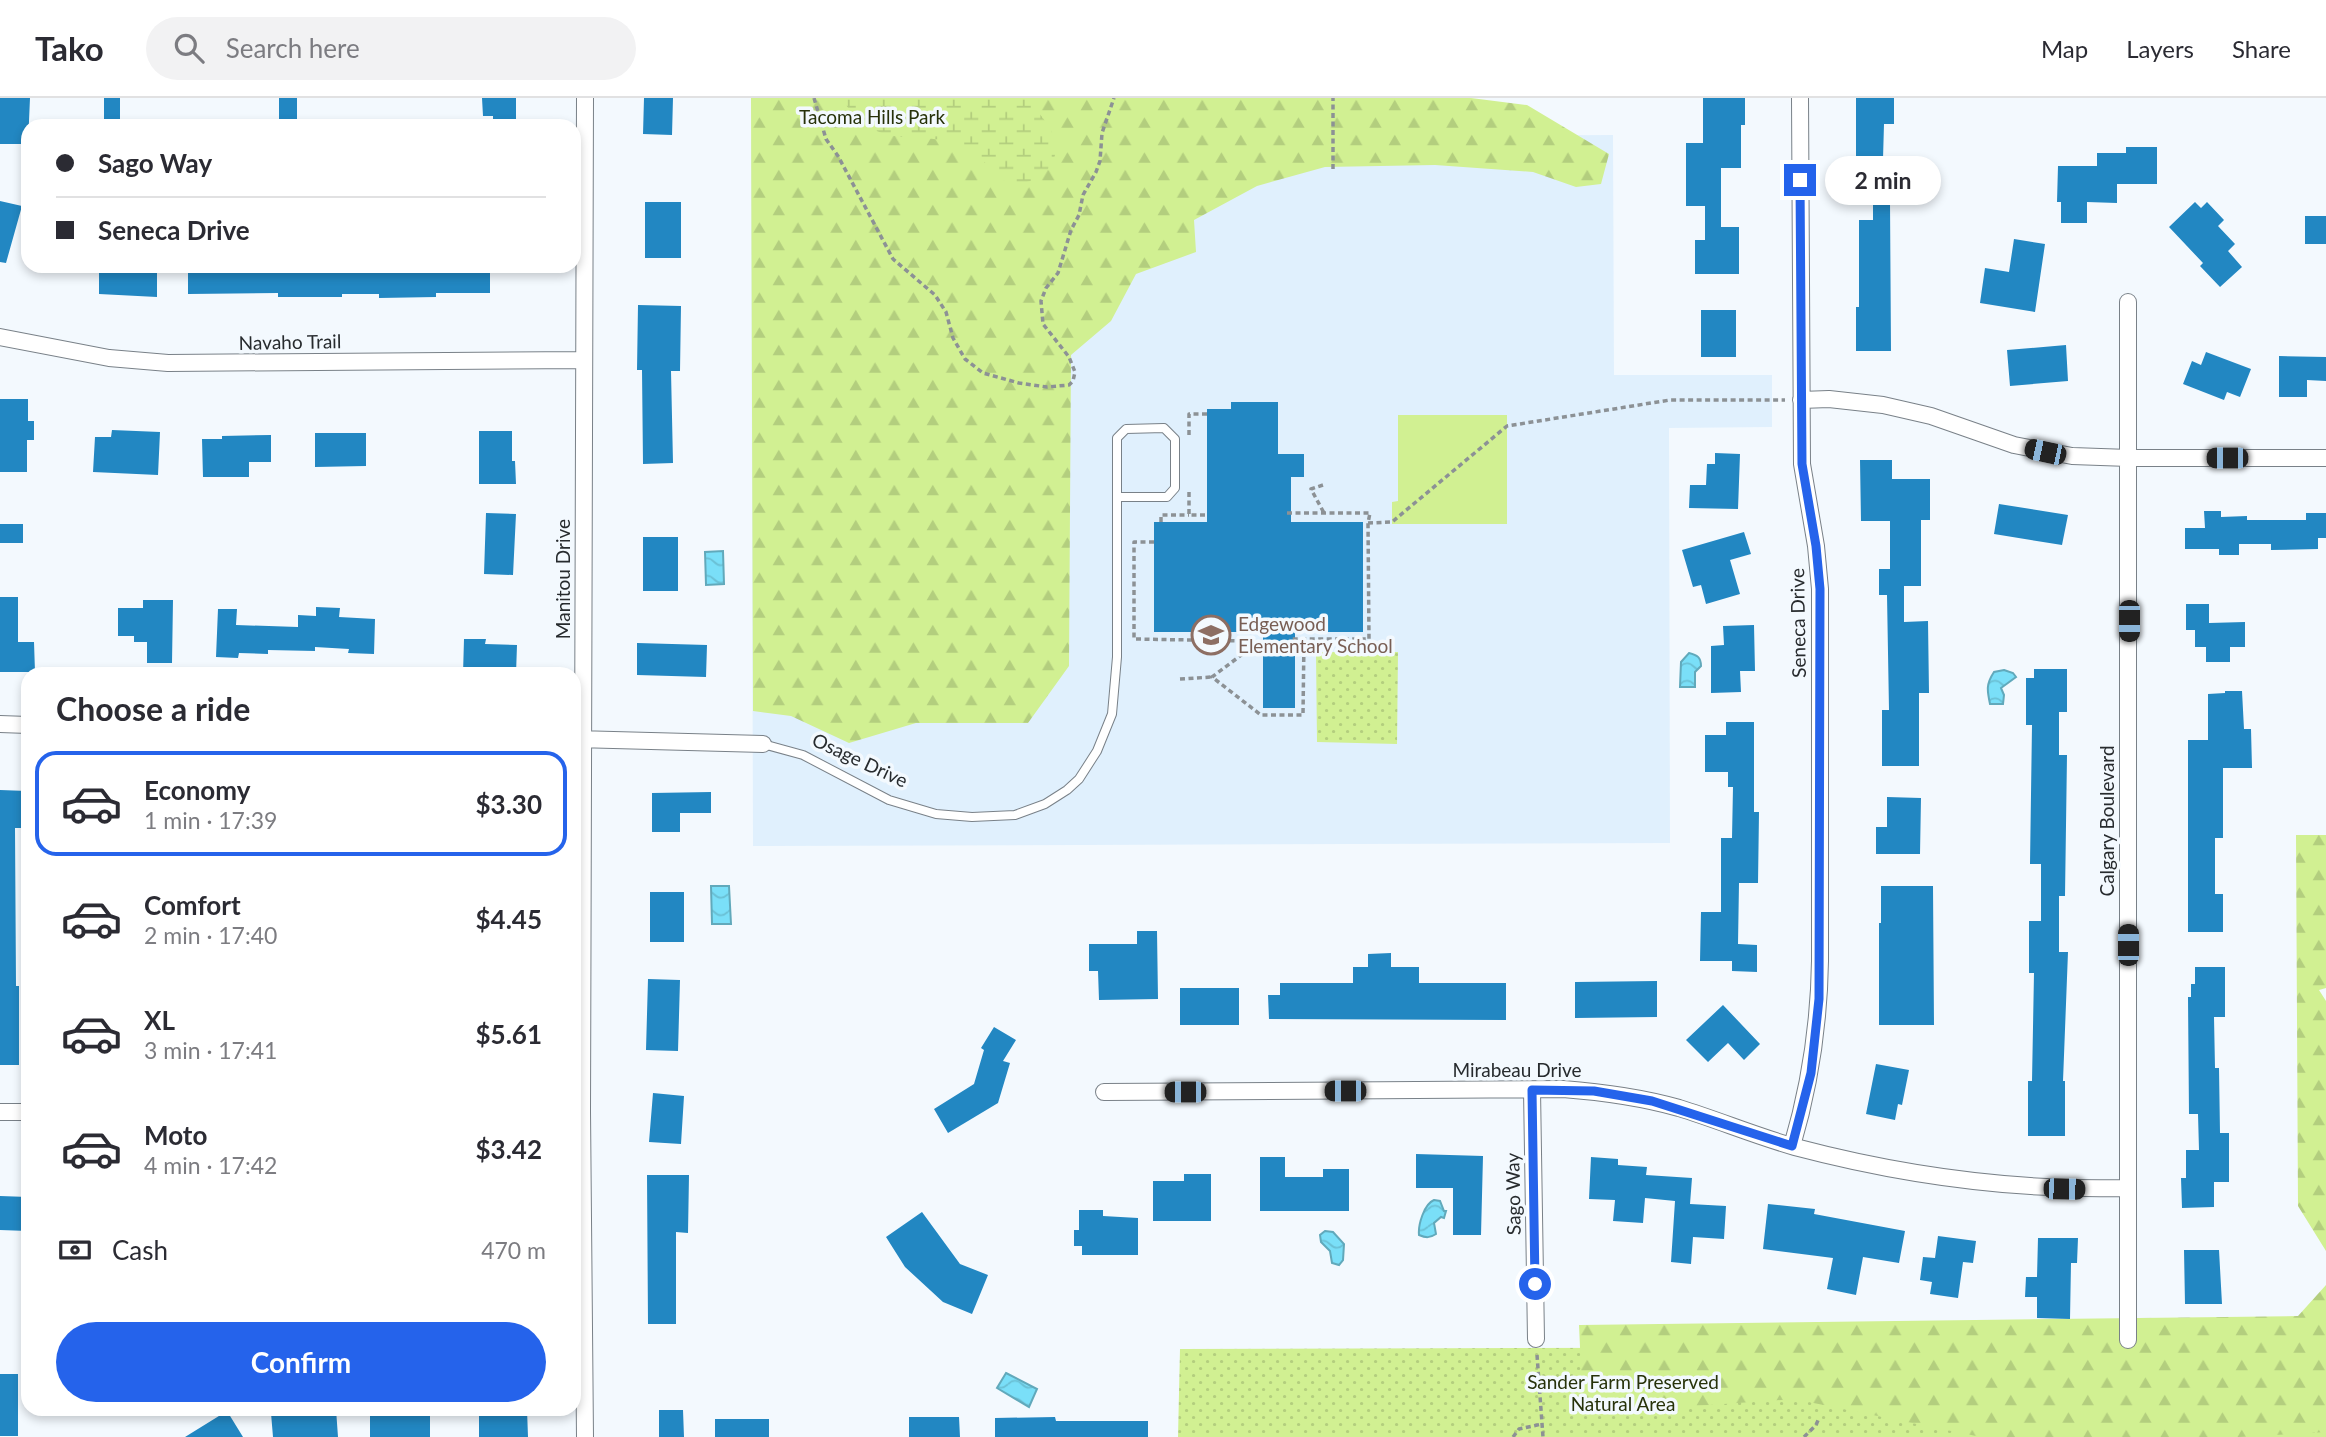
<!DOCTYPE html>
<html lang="en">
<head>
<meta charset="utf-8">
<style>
	:root { --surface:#fff; --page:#f2f2f3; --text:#2b2b33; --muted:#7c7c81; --line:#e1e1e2; --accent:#2563eb }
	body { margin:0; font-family:Lato,sans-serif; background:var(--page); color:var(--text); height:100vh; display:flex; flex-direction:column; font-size:26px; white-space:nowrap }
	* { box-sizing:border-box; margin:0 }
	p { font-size:23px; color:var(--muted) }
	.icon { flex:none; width:38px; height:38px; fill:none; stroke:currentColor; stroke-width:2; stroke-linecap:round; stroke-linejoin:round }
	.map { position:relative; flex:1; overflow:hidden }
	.details { position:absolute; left:21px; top:569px; width:560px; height:749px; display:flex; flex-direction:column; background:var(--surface); border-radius:21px; box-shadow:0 4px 10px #0003 }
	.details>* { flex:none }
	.hud { position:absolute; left:21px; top:21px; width:560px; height:154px; border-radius:21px; box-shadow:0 4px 10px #0003; display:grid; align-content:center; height:154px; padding:0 35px; background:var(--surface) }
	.end { position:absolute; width:32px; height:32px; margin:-16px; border:9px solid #2563eb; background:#fff; box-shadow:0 0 0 4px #fff }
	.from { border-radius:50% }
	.bubble { position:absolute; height:49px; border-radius:24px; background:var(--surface); box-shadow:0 4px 10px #0003; font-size:23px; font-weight:700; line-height:49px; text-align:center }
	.car { position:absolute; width:21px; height:42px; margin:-21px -10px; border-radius:9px; box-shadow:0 0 5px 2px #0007; background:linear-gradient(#222 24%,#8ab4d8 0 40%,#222 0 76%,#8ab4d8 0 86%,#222 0) }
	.hud b { display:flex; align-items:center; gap:24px; height:66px; font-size:26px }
	.hud b+b { border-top:2px solid var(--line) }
	.hud i { width:18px; height:18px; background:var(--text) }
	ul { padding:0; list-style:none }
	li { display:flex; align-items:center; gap:21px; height:105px; margin:0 14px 10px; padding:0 21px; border:4px solid transparent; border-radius:21px }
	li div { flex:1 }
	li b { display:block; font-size:26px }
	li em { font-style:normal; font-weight:700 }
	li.current { border-color:var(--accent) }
	li>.icon { width:63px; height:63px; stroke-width:1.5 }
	h2 { padding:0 35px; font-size:32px; line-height:84px }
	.pay { display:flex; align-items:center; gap:18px; height:77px; padding:0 35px; font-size:26px }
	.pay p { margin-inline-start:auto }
	.action { display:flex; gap:14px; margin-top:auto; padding:14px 35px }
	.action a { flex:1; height:80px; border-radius:42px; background:var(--accent); color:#fff; font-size:28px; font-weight:700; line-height:80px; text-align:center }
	header { display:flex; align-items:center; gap:42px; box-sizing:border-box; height:98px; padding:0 35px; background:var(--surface); border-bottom:2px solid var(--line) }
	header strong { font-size:33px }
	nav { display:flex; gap:38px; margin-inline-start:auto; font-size:24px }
	.search { width:490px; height:63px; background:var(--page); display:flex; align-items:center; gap:18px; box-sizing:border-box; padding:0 24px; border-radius:38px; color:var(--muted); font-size:26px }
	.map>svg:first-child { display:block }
</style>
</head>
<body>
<header>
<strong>Tako</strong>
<div class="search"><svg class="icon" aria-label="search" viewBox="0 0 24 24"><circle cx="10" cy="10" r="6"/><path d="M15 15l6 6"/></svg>Search here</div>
<nav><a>Map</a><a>Layers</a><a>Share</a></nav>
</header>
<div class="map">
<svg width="2326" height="1339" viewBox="0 0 2326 1339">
	<defs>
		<pattern id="grass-dots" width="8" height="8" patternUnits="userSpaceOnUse" patternTransform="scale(1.75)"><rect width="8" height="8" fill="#d1f092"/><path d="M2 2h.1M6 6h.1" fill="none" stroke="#b3ce7e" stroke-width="1.8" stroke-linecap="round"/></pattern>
		<pattern id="forest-firs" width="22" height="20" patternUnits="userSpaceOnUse" patternTransform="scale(1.75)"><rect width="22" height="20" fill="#d1f092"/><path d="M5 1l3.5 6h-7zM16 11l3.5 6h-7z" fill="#b3ce7e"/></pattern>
		<pattern id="wetland-marsh" width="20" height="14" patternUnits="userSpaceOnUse" patternTransform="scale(1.75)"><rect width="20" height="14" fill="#d1f092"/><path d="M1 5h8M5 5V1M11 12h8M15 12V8" fill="none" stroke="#b3ce7e"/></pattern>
		<pattern id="water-waves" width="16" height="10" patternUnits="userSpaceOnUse" patternTransform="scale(1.75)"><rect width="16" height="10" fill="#7adff8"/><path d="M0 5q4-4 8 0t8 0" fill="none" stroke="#6ac0d5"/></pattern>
	</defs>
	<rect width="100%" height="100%" fill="#f3f9fe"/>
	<path fill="#e0f0fd" d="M1613,37L1614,277H1772V329L1669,330L1670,745L753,748L751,41Z"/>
	<path fill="url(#grass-dots)" d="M1316,554H1398L1397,646L1317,644Z
		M2326,1248V1339H1178L1180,1251Z"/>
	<path fill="url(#forest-firs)" d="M751,0H1471L1527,7L1609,56L1601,86L1576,89L1533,74L1435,67L1325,69L1257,88L1194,122L1196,154L1136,176L1111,223L1071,257L1069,568L1028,625H916L849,645L791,618L753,613Z
		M2296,737H2326V890L2319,892L2326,903V1153L2298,1108Z
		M2326,1187V1334L2239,1339H1981L1794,1301L1583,1316L1579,1227L2298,1218Z"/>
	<path fill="url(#wetland-marsh)" d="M841,0H1042L1038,14C1055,34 1065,53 1044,76C1038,82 1025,84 1018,87C1011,85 1002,83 997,79C986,69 982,55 967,49C917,28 880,59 841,0Z"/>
	<path fill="#d1f092" d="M1398,317H1507V426H1392V404L1398,403Z"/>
	<path fill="url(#water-waves)" stroke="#61a9bb" stroke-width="2" d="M723,453L724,486L706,487L705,454Z
		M1689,555C1697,557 1701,559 1701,568L1695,574V589H1680L1681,564Z
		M2004,572L2013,575L2016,579L2001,590L2004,597L2003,606H1990C1987,592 1986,586 1994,574Z
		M711,788H729L731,826H712Z
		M1434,1102L1440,1103L1444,1113H1446L1444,1120L1441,1119L1434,1125L1436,1136C1430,1140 1426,1140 1419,1137C1418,1127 1424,1106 1434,1102Z
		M1325,1133L1333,1134L1344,1146L1343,1162L1339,1167L1332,1165L1330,1153L1321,1144L1320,1137Z
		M1006,1275L1037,1291L1029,1309L997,1290Z"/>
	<path fill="#2287c2" d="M0,0H30L28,46H0Z
		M104,0H120V23H104Z
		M279,0H297V26H279Z
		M482,0H516V21L493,22V18H483Z
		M644,0H673L672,37L643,36Z
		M1703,0H1745V27H1741V70H1721V129H1739V176H1695V142H1705V108H1686V45H1703Z
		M1856,0H1894V26H1884L1883,61L1903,62V103H1890L1891,253H1856V209H1859V122H1873V88H1856Z
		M2126,49H2157V86H2117V105L2087,104V125H2061V104H2057L2058,68H2097V55H2126Z
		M0,103L22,108L6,165L0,164Z
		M645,104H681V160H645Z
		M2195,104L2201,110L2207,104L2224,122L2218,128L2235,146L2228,153L2242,169L2220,189L2200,168L2203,165L2169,129Z
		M2305,118H2326V146H2305Z
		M2014,141L2045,146L2035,214L1980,205L1985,170L2009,174Z
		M99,168H157V199L99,196Z
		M207,168L252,170L342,168V171H464V168H490V195H436V199L379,200V196H342V199H278V195L188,196V173H207Z
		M638,207L681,208L680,273H671L673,365L643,366L642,272H637Z
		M1701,212H1736V259H1701Z
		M2066,247L2068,283L2010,288L2007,252Z
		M2206,254L2251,271L2240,299L2227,294L2224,302L2183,286L2192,263L2201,267Z
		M2279,258L2326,259V283L2307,282V299H2279Z
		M0,301H28V323H34V342H27V374H0Z
		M1231,304H1278V356H1304V379H1291V424H1363V534H1295V610H1263V534H1154V424H1207V311H1231Z
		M112,332L160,334L158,377L93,374L95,339H111Z
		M479,333H512V363H515L516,386H479Z
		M315,335H366V368L315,369Z
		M271,337V364H249V379H203L202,341H222V338Z
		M1715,355L1740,356L1738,411L1689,410L1690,387H1706L1707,366H1715Z
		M1860,362H1892V381H1930V422H1921V488H1904V524L1928,523L1929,595H1919V668H1882V612H1889L1887,497H1879V471H1890V423H1861Z
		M1999,406L2068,417L2062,447L1994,436Z
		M2204,413H2221V419L2247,418V422H2306V415H2326V440H2318V451L2271,452V446H2239V457H2219V451H2185V430H2205Z
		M486,415L516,416L513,477L484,476Z
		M0,426H23V445H0Z
		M1744,434L1751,456L1730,462L1740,496L1706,506L1701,487L1693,489L1682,452Z
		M643,439H678V493H643Z
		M0,499H18V544H34L35,574H0Z
		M143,502H173L172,565H147V544H134V538H118V510H143Z
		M2186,506H2209V525L2245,524V549H2230V564H2206V549H2195V532H2186Z
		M316,509L340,510L339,519L375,521L374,556L348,555L349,551L315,549V553L268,552V556L239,555L238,560L216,559L218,511H237L236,527L298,529V517L316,518Z
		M1754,527L1755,573H1740L1741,594L1711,595V548L1724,547L1723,528Z
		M464,541H486L485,546L517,547L516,576H463Z
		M637,545L707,547L706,579L637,577Z
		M2034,571H2067V614H2059V657H2067L2065,798H2059V854H2068L2063,983H2065V1038H2028V983H2032L2034,875H2029V823H2041V766H2030L2032,627H2026V580H2034Z
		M2225,593H2242L2244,631H2251L2252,670H2223V740H2215V796H2223V834H2188V642H2208V596L2225,595Z
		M1726,624H1754V714H1759L1758,785H1739L1738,846L1757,847V874L1732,873V863H1700L1701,814H1721V740H1732L1733,689H1728V674H1705V637H1726Z
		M0,692L27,693V730H15L16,888H19V967H0Z
		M711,694V715H680V734H652V695Z
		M1887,699L1921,700L1920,756H1876V729H1887Z
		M1881,788H1933L1934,927H1879V825H1881Z
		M650,794H684V844H650Z
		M1137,833H1157L1158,901L1099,902L1098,873H1089V846H1137Z
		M1391,855V869H1419V885H1506V922L1269,921L1268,897H1280V885H1353V869H1368V856Z
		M2195,869H2225V919H2214L2215,970H2219L2220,1035H2229V1084H2214V1109L2182,1110L2181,1080H2186V1052H2199L2198,1016H2189L2188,899H2191V886H2195Z
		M648,881L680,882L678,953L646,952Z
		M1657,883V919L1575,920V884Z
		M1180,890H1239V927H1180Z
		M1723,907L1760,946L1744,962L1728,945L1708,964L1686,942Z
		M994,929L1016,942L1003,963L1010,965L998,1005L948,1035L934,1011L974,986L984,952L981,950Z
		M1876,966L1909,972L1902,1007L1898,1006L1895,1022L1866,1016Z
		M653,995L684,998L681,1046L649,1044Z
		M1416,1056L1483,1058L1481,1137H1453V1090H1416Z
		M1260,1059H1285V1079H1323V1071H1349V1113H1260Z
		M1591,1059L1618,1061V1067L1647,1069L1646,1077L1692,1080L1690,1106L1726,1108L1724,1141L1693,1139L1691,1166L1671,1164L1675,1103L1645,1100L1643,1125L1613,1123L1615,1102L1589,1101Z
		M1184,1076H1211V1123H1153V1083H1184Z
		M647,1077H689L688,1135L676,1134V1226H648Z
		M0,1098L28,1099V1133L0,1132Z
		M1768,1106L1815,1111L1814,1116L1905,1133L1899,1165L1863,1159L1856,1197L1827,1191L1833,1160L1763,1151Z
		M1079,1112H1103V1118L1138,1120V1157H1082V1148H1074V1132H1079Z
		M922,1114L960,1166L988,1177L972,1216L943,1204L905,1169L886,1139Z
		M1938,1138L1976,1143L1973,1165L1963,1164L1958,1200L1930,1196L1932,1184L1920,1182L1923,1159L1935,1160Z
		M2038,1140H2078L2077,1165H2071L2070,1221L2037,1220V1199H2025L2026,1179H2037Z
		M2184,1152H2219L2222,1206H2185Z
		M0,1276H18V1338H0Z
		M315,1311H336L338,1339H273L271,1315Z
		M479,1311H527L528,1339H479Z
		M659,1312H683L684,1339H659Z
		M227,1313L243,1339H185Z
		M430,1316V1339H370V1318Z
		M909,1319H959L960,1339H909Z
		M1055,1319L1056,1323H1148V1339H995V1320Z
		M715,1321H769V1339H715Z"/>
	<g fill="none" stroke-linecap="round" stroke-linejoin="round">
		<defs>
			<path id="lane" d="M763,646L803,657L889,702L936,716L972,719L1015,717L1045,706L1067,692L1079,681L1097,653L1112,616L1117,559V340L1126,331L1164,330L1175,341V390L1167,399H1117"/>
			<path id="street" d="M0,239L109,260L168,265L583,262
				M1801,302L1829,301L1883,307L1931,318L2014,347L2072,358L2129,360H2326
				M0,626L28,627
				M576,641L763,646
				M1532,992L1536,1241
				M1104,994L1563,991C1602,994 1640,999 1679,1010C1718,1022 1756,1038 1795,1049C1905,1078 2014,1093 2128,1090
				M0,1014H28
				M1792,1048C1810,987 1819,927 1820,863V491L1816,448L1802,366L1800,0
				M2128,1242V204
				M585,1339L582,1013L585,0"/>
		</defs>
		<use href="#lane" stroke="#798188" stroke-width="10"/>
		<use href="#street" stroke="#798188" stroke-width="18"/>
		<path stroke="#8c9195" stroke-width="3.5" stroke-dasharray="5 3.5" stroke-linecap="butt" d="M814,0L826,41L838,58L893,161L935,197L946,214L953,240L965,261L983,275L1019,285L1047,289L1069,287L1073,283L1075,274L1069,259L1043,226L1041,203L1046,190L1058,175L1071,132L1079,117L1083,97L1096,74L1100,63L1102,35L1114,0
			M1333,71V0
			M1189,337V316H1207
			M1323,387L1311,391L1324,415
			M1189,394V417H1207
			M1287,415H1370L1368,425L1369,541H1289
			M1161,424V417H1189
			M1368,425L1392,424L1507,328L1670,302H1785
			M1154,444H1134V541L1248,543V552L1212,579L1261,617H1303L1304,541
			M1180,581L1212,579
			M1537,1257L1543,1339
			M1513,1339L1519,1331L1542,1326
			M1804,1339L1816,1327L1819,1320"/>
		<use href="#lane" stroke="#fff" stroke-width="8"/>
		<use href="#street" stroke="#fff" stroke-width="16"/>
	</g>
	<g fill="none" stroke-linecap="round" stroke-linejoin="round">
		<path stroke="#2563eb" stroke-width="9" d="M1535,1186L1532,992L1594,993L1652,1003L1792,1048L1811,975L1819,901L1820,491L1816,448L1802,366L1800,82"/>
	</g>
	<defs>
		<symbol id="school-ring" viewBox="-11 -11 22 22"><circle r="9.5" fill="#f3f9fe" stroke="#8d6e63" stroke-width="1.5"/><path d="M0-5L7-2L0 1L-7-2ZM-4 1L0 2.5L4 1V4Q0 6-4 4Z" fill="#8d6e63"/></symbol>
	</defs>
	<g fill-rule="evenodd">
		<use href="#school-ring" x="1189" y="515" width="44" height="44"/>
	</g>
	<g text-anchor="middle" stroke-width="7" stroke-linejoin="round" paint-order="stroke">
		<g font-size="19" fill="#27320a" stroke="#f3f9fe">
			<text x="872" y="26">Tacoma Hills Park</text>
			<text x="1623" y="1291">Sander Farm Preserved<tspan x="1623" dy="22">Natural Area</tspan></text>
		</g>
		<g font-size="19" fill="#272b2e" stroke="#f3f9fe">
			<text transform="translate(290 244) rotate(-1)" y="7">Navaho Trail</text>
			<text transform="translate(563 481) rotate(-90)" y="7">Manitou Drive</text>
			<text transform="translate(1798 525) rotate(-91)" y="7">Seneca Drive</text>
			<text transform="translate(860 662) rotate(25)" y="7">Osage Drive</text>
			<text transform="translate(2107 723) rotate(-90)" y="7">Calgary Boulevard</text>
			<text x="1517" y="979">Mirabeau Drive</text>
			<text transform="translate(1513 1096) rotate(-91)" y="7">Sago Way</text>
		</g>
		<g font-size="19" fill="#785e54" stroke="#f3f9fe" text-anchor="start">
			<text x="1238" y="533">Edgewood<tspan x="1238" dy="22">Elementary School</tspan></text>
		</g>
	</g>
</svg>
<i class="end from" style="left:1535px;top:1186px"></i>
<i class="end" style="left:1800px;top:82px"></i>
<div class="bubble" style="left:1825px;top:58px;width:116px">2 min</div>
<i class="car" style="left:2045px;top:354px;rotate:282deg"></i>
<i class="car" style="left:2227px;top:360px;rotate:270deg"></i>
<i class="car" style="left:2129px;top:523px;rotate:180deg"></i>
<i class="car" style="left:2128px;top:847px;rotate:0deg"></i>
<i class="car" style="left:1345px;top:993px;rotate:270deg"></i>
<i class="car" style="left:1185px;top:994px;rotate:270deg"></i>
<i class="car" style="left:2064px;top:1091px;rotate:91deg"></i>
<div class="hud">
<b><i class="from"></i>Sago Way</b>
<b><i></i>Seneca Drive</b>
</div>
<section class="details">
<h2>Choose a ride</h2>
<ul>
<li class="current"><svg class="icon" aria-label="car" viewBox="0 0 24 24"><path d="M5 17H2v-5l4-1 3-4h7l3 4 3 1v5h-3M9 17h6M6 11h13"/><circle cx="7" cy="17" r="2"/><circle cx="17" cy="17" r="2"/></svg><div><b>Economy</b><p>1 min · 17:39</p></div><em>$3.30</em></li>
<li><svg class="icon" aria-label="car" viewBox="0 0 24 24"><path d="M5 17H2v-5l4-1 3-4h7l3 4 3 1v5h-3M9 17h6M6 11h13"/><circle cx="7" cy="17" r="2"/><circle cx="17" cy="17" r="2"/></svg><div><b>Comfort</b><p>2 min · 17:40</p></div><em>$4.45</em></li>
<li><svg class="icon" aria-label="car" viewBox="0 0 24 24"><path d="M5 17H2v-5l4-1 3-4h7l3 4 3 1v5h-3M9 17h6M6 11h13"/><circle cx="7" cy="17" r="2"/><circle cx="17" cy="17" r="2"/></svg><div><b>XL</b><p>3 min · 17:41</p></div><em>$5.61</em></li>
<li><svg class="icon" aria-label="car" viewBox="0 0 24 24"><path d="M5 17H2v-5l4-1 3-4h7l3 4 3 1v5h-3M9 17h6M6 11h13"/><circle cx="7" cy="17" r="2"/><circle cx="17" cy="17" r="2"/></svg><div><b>Moto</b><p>4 min · 17:42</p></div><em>$3.42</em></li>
</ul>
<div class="pay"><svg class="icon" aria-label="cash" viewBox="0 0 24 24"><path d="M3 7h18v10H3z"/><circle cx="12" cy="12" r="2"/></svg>Cash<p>470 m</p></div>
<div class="action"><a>Confirm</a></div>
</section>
</div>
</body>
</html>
